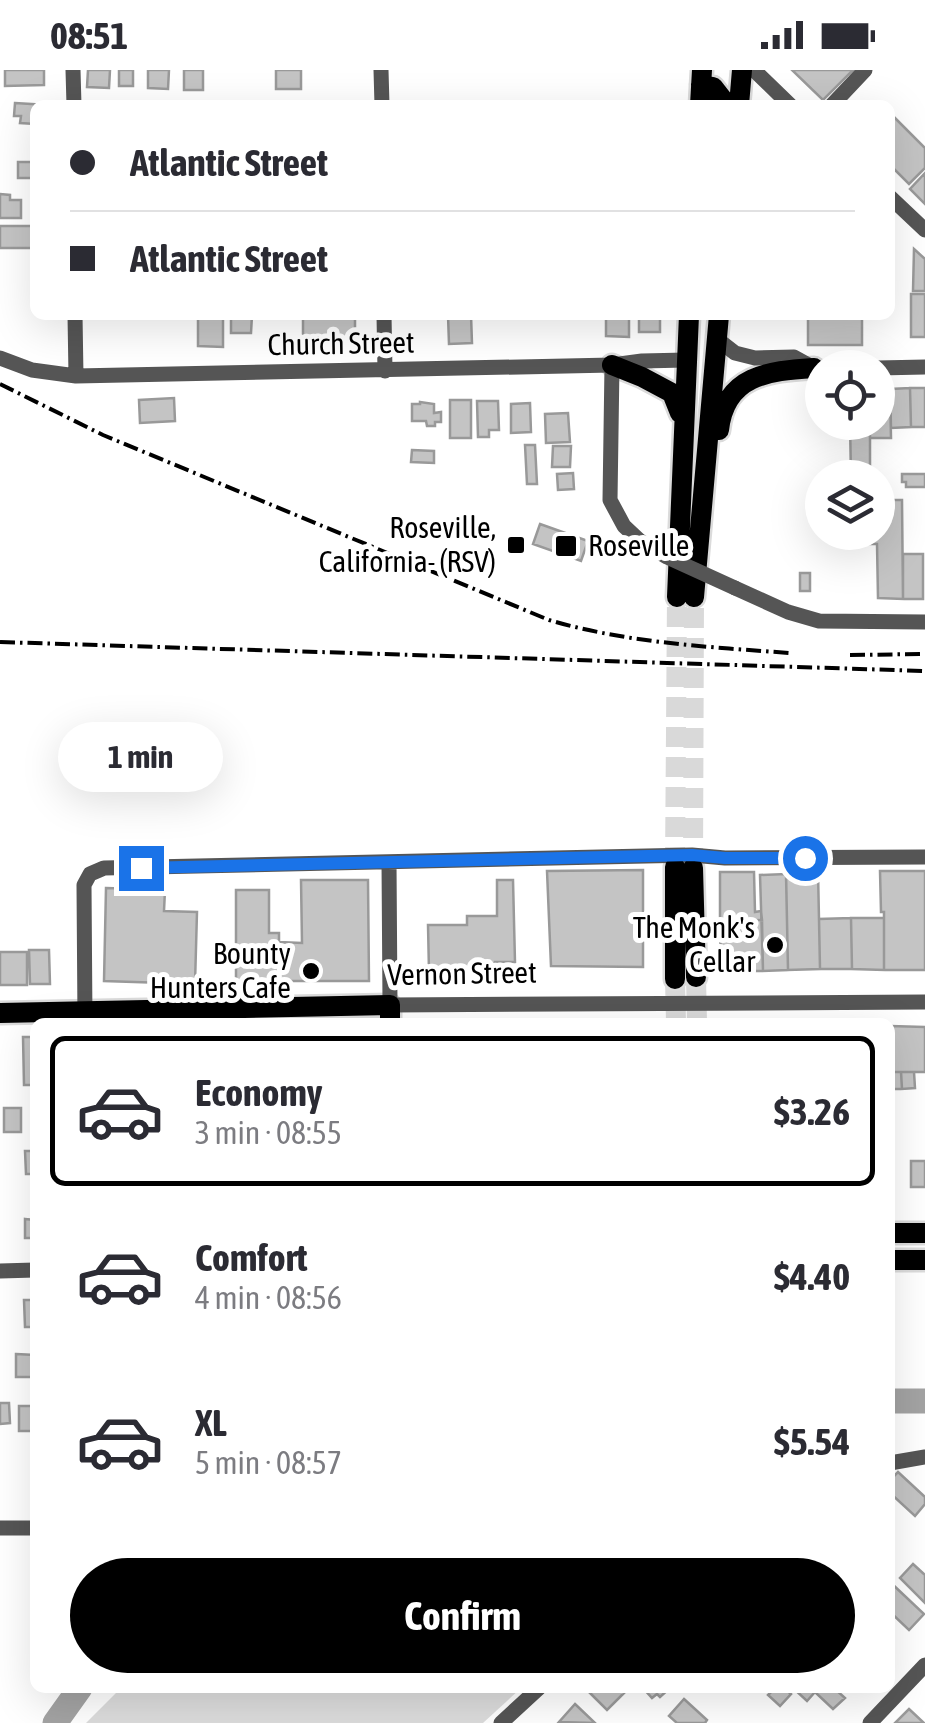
<!DOCTYPE html>
<html lang="en">
<head>
<meta charset="utf-8">
<style>
	:root { --surface:#fff; --page:#f7f7f7; --text:#2b2b33; --muted:#7c7c81; --line:#e1e1e2; --accent:#000 }
	body { margin:0; font-family:"Asap Condensed",sans-serif; background:var(--page); color:var(--text); height:100vh; display:flex; flex-direction:column; font-size:38px; white-space:nowrap }
	* { box-sizing:border-box; margin:0 }
	p { font-size:32px; color:var(--muted) }
	.icon { flex:none; width:55px; height:55px; fill:none; stroke:currentColor; stroke-width:2; stroke-linecap:round; stroke-linejoin:round }
	.map { position:relative; flex:1; overflow:hidden }
	.drawer { position:absolute; left:30px; top:948px; width:865px; height:675px; display:flex; flex-direction:column; background:var(--surface); border-radius:15px; box-shadow:0 10px 40px #0002 }
	.drawer>* { flex:none }
	.banner { position:absolute; left:30px; top:30px; width:865px; height:220px; border-radius:15px; box-shadow:0 10px 40px #0002; display:grid; align-content:center; height:220px; padding:0 40px; background:var(--surface) }
	.tools { position:absolute; left:805px; top:280px; display:grid; gap:20px }
	.tools a { display:grid; place-items:center; width:90px; height:90px; border-radius:50%; background:var(--surface); box-shadow:0 10px 40px #0002; font-size:50px }
	.end { position:absolute; width:45px; height:45px; margin:-22px; border:12px solid #1a73e8; background:#fff; box-shadow:0 0 0 5px #fff }
	.from { border-radius:50% }
	.bubble { position:absolute; height:70px; border-radius:35px; background:var(--surface); box-shadow:0 10px 40px #0002; font-size:32px; font-weight:700; line-height:70px; text-align:center }
	.banner b { display:flex; align-items:center; gap:35px; height:95px; font-size:38px }
	.banner b+b { border-top:2px solid var(--line) }
	.banner i { width:25px; height:25px; background:var(--text) }
	ul { padding:18px 0 0; list-style:none }
	li { display:flex; align-items:center; gap:30px; height:150px; margin:0 20px 15px; padding:0 20px; border:5px solid transparent; border-radius:15px }
	li div { flex:1 }
	li b { display:block; font-size:38px }
	li em { font-style:normal; font-weight:700 }
	li.on { border-color:var(--accent) }
	li>.icon { width:90px; height:90px; stroke-width:1.5 }
	.button { display:flex; gap:20px; margin-top:auto; padding:20px 40px }
	.button a { flex:1; height:115px; border-radius:60px; background:var(--accent); color:#fff; font-size:40px; font-weight:700; line-height:115px; text-align:center }
	.status { display:flex; justify-content:space-between; align-items:center; height:70px; padding:0 50px; background:var(--surface); direction:ltr }
	.status svg { height:28px; fill:currentColor }
	.map>svg:first-child { display:block }
</style>
</head>
<body>
<div class="status"><b>08:51</b><svg viewBox="0 0 49 12"><path d="M0 12V9h3v3zM5 12V6h3v6zM10 12V3h3v9zM15 12V0h3v12zM26 1h20v11H26zM47 4h2v5h-2z"/></svg></div>
<div class="map">
<svg width="925" height="1653" viewBox="0 0 925 1653">
	<rect width="100%" height="100%" fill="#fff"/>
	<path fill="#dcdcdc" d="M121,1618H521L483,1653H86Z"/>
	<g fill="none" stroke-linecap="round" stroke-linejoin="round">
		<path stroke="#a3a3a3" stroke-width="25" d="M890,1331H925
			M55,1653L80,1618"/>
	</g>
	<path fill="#c4c4c4" stroke="#999" stroke-width="2.5" d="M5,0H44V15L5,16Z
		M88,0H110L109,18L87,17Z
		M119,0H133V16H119Z
		M148,0H169L168,19L148,18Z
		M184,0H203V20H184Z
		M276,0H301V19H276Z
		M792,0H853L823,30Z
		M15,33L48,35H35V54L20,53L21,46H14Z
		M890,43L925,78V98L909,114L890,95Z
		M18,92H35V108H18Z
		M925,103V134L910,119Z
		M0,124L10,125V130H21V148H0Z
		M0,156H35V178H0Z
		M914,179L925,189V221H913Z
		M911,224H925V267H911Z
		M198,245H223V277L198,276Z
		M231,245H252L251,263H231Z
		M448,245H471L472,273L449,274Z
		M606,245H629V267L606,266Z
		M639,245H660V262H639Z
		M808,245H862V275H808Z
		M303,246L355,247V267H303Z
		M878,318L890,319L891,368H870V352H878Z
		M910,318H925V357H911Z
		M910,318L911,357L891,358L890,319Z
		M174,328L175,351L140,353L139,330Z
		M450,330H471V368H450Z
		M477,331H498L499,360H489V367H478Z
		M420,332L434,334V343L441,342V352H435V356H427L426,351H412V334H420Z
		M530,333L531,362L511,363V334Z
		M568,343L570,372L546,373L545,344Z
		M850,352H870V408H851Z
		M525,375H535L537,414H527Z
		M553,376H571L570,397H552Z
		M412,380L434,381V393L411,392Z
		M573,403L574,419L558,420L557,404Z
		M902,404H925V417H906V412H902Z
		M878,430H902L903,529L878,528L877,474H863L862,462H878Z
		M540,454L588,471L581,491L533,474Z
		M903,484H923V529H903Z
		M800,503H810V521H800Z
		M643,800V897L551,896L547,801Z
		M818,800L820,899L788,900L786,801Z
		M880,801H925V900H884V842H881Z
		M720,802H754L755,842L761,841L762,850L720,851Z
		M786,804L788,900L763,901L760,805Z
		M301,810H368L369,911H236V820H269V863H279V872L302,873Z
		M497,810H513L515,892H495V901L429,902L428,855H467V846H497Z
		M106,818L165,820L164,841L197,842L195,914L104,911Z
		M851,848L852,899H820L819,849Z
		M851,848H884V900L852,899Z
		M762,850L763,901H721L720,851Z
		M29,880H49L50,914H30Z
		M0,882H27V915H0Z
		M890,956L925,957V1002H890Z
		M23,967H35V1015H24Z
		M890,1002H901L902,1019H890Z
		M901,1002H914L915,1018L902,1019Z
		M4,1038H21V1062H4Z
		M25,1081H35V1104H26Z
		M911,1091H925V1117H911Z
		M25,1149L35,1150V1168H25Z
		M24,1230H35V1257H25Z
		M16,1284L35,1285V1307H16Z
		M0,1333H9L10,1353L0,1354Z
		M19,1336H35V1361H19Z
		M898,1402L925,1427V1434L915,1446L890,1423V1410Z
		M913,1494L925,1505V1533L900,1508Z
		M890,1512L924,1544L909,1560L890,1542Z
		M594,1618H618L624,1623L607,1640L589,1622Z
		M643,1618H670L660,1627L657,1624L652,1628Z
		M775,1618H784L791,1624L780,1636L768,1625Z
		M793,1618H834L845,1628L833,1639L815,1622L807,1631Z
		M684,1629L707,1650L705,1653H677L669,1646Z
		M575,1634L595,1653L559,1652Z
		M909,1639L924,1653H895Z"/>
	<g fill="none" stroke-linecap="round" stroke-linejoin="round">
		<path stroke="#d9d9d9" stroke-width="20" stroke-dasharray="20 10" stroke-linecap="butt" d="M675,797L677,527
			M693,798L694,527
			M696,907L697,952
			M675,909L676,952"/>
		<defs>
			<path id="major" d="M701,15L713,17L727,35
				M700,35L702,0
				M739,35L742,0
				M612,295L642,307L672,323L680,343
				M719,360C725,305 768,301 814,298
				M677,527L689,245
				M694,527L719,245
				M675,797V909
				M693,798L696,907
				M0,943L390,935V952
				M890,1163H925
				M890,1190H925"/>
		</defs>
		<use href="#major" stroke="#dbdbdb" stroke-width="25"/>
		<path stroke="#555" stroke-width="15" d="M73,0L74,35
			M381,0L382,35
			M754,0L790,35
			M832,35L865,0
			M890,127L925,160
			M75,245L76,306
			M384,245L385,301
			M717,269L735,283L755,288L794,287L814,298
			M0,288L32,300L76,306L612,295L642,291L686,290
			M612,295L610,430L624,456L640,471
			M878,298L925,297
			M735,518L788,542L819,551L925,552
			M389,792L390,935L925,932
			M85,952L84,815L90,804L104,798L692,785L725,788L925,787
			M0,1201L35,1200
			M890,1393L925,1387
			M0,1458H35
			M501,1653L539,1618
			M870,1653L925,1595"/>
		<use href="#major" stroke="#000" stroke-width="20"/>
		<path stroke="#000" stroke-width="4" stroke-dasharray="15 5 2.5 5" stroke-linecap="butt" d="M0,314L103,365L549,550C627,573 709,577 790,583
			M0,572L925,601
			M850,585L925,584"/>
		<path stroke="#555" stroke-width="15" d="M640,471L667,487L735,518"/>
	</g>
	<g fill="none" stroke-linecap="round" stroke-linejoin="round">
		<path stroke="#1a73e8" stroke-width="12" d="M141,798L692,785L725,788H805"/>
	</g>
	<g fill="#000" stroke="#fff" stroke-width="4">
		<rect x="506" y="465" width="20" height="20" rx="5"/>
		<rect x="554" y="464" width="24" height="24" rx="5"/>
		<circle cx="775" cy="875" r="10"/>
		<circle cx="311" cy="901" r="10"/>
	</g>
	<g text-anchor="middle" stroke-width="10" stroke-linejoin="round" paint-order="stroke">
		<g font-size="30" fill="#000" stroke="#fff">
			<text transform="translate(341 274) rotate(-1)" y="10">Church Street</text>
			<text transform="translate(462 904) rotate(-1)" y="10">Vernon Street</text>
		</g>
		<g font-size="30" fill="#000" stroke="#fff" text-anchor="end">
			<text x="496" y="468">Roseville,<tspan x="496" dy="34">California- (RSV)</tspan></text>
			<text x="588" y="486" text-anchor="start">Roseville</text>
			<text x="755" y="868">The Monk's<tspan x="755" dy="34">Cellar</tspan></text>
			<text x="291" y="894">Bounty<tspan x="291" dy="34">Hunters Cafe</tspan></text>
		</g>
	</g>
</svg>
<div class="tools">
<a><svg class="icon" aria-label="locate" viewBox="0 0 24 24"><circle cx="12" cy="12" r="6"/><path d="M12 2v4M12 18v4M2 12h4M18 12h4"/></svg></a>
<a><svg class="icon" aria-label="layers" viewBox="0 0 24 24"><path d="M12 4l9 5-9 5-9-5zM3 14l9 5 9-5"/></svg></a>
</div>
<i class="end from" style="left:805px;top:788px"></i>
<i class="end" style="left:141px;top:798px"></i>
<div class="bubble" style="left:58px;top:652px;width:165px">1 min</div>
<div class="banner">
<b><i class="from"></i>Atlantic Street</b>
<b><i></i>Atlantic Street</b>
</div>
<section class="drawer">
<ul>
<li class="on"><svg class="icon" aria-label="car" viewBox="0 0 24 24"><path d="M5 17H2v-5l4-1 3-4h7l3 4 3 1v5h-3M9 17h6M6 11h13"/><circle cx="7" cy="17" r="2"/><circle cx="17" cy="17" r="2"/></svg><div><b>Economy</b><p>3 min · 08:55</p></div><em>$3.26</em></li>
<li><svg class="icon" aria-label="car" viewBox="0 0 24 24"><path d="M5 17H2v-5l4-1 3-4h7l3 4 3 1v5h-3M9 17h6M6 11h13"/><circle cx="7" cy="17" r="2"/><circle cx="17" cy="17" r="2"/></svg><div><b>Comfort</b><p>4 min · 08:56</p></div><em>$4.40</em></li>
<li><svg class="icon" aria-label="car" viewBox="0 0 24 24"><path d="M5 17H2v-5l4-1 3-4h7l3 4 3 1v5h-3M9 17h6M6 11h13"/><circle cx="7" cy="17" r="2"/><circle cx="17" cy="17" r="2"/></svg><div><b>XL</b><p>5 min · 08:57</p></div><em>$5.54</em></li>
</ul>
<div class="button"><a>Confirm</a></div>
</section>
</div>
</body>
</html>
